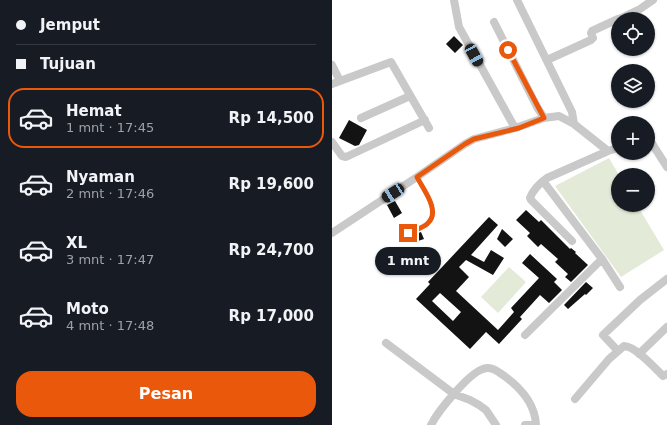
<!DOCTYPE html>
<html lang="id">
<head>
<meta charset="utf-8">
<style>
	:root { --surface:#171b24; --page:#242831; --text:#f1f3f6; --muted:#9ea1a6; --line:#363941; --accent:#ea580c }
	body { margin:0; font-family:"DejaVu Sans",sans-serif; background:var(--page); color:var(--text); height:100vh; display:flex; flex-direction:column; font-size:15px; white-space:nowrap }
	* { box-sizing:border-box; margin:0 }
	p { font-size:13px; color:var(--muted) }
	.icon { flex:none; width:22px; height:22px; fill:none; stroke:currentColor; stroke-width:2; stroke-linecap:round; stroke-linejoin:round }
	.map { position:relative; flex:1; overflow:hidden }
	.details { display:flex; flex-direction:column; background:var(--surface); width:332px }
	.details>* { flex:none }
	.hud { display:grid; align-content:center; height:88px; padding:0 16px; background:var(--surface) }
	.fabs { position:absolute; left:279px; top:12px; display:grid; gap:8px }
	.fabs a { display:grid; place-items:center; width:44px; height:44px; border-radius:50%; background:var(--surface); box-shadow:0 1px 3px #0004; font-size:20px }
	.end { position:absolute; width:18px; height:18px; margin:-9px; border:5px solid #ea580c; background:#fff; box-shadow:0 0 0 2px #fff }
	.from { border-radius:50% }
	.bubble { position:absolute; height:28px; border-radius:14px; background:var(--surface); box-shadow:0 1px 3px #0004; font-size:13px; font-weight:700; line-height:28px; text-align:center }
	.car { position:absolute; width:12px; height:24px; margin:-12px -6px; border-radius:5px; box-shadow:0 0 3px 1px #0007; background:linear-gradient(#222 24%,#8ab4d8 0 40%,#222 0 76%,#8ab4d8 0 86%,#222 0) }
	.hud b { display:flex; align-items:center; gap:14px; height:38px; font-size:15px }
	.hud b+b { border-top:1px solid var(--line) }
	.hud i { width:10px; height:10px; background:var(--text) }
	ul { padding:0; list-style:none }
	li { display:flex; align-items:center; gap:12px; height:60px; margin:0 8px 6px; padding:0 8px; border:2px solid transparent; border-radius:16px }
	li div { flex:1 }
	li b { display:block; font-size:15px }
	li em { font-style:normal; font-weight:700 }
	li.selected { border-color:var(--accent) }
	li>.icon { width:36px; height:36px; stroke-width:1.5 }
	.button { display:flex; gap:8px; margin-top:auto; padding:8px 16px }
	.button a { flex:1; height:46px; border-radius:16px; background:var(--accent); color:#fff; font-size:16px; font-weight:700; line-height:46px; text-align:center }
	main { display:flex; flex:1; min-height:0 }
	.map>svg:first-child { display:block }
</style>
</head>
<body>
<main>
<section class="details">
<div class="hud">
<b><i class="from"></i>Jemput</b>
<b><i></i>Tujuan</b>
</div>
<ul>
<li class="selected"><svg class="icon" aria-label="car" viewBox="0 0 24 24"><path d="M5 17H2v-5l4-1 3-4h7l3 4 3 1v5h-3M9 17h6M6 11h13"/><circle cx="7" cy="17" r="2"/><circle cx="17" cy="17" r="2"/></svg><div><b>Hemat</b><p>1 mnt · 17:45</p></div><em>Rp 14,500</em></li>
<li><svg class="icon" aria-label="car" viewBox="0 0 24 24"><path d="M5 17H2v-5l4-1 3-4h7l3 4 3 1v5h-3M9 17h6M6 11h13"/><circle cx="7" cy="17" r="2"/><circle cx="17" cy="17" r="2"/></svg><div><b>Nyaman</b><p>2 mnt · 17:46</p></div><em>Rp 19,600</em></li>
<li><svg class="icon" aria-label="car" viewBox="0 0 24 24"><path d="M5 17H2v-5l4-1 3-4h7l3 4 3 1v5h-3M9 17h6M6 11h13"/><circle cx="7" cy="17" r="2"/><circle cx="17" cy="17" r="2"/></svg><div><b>XL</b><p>3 mnt · 17:47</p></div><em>Rp 24,700</em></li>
<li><svg class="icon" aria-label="car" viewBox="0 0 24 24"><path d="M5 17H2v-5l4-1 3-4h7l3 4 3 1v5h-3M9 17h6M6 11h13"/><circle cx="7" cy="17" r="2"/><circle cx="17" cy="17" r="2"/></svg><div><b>Moto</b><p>4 mnt · 17:48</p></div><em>Rp 17,000</em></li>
</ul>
<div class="button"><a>Pesan</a></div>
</section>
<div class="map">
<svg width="335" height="425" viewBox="0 0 335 425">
	<rect width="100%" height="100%" fill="#fff"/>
	<path fill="#e3ead8" d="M277,158L287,175H286V205H305L332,250L289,277L223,186Z
		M177,267L194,282L166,313L149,297Z"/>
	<path fill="#131313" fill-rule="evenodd" d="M122,36L131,45L123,53L114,44Z
		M17,120L35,130L27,145L23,146L7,138Z
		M63,201L70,213L62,218L55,205Z
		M194,210L207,222L209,220L238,249L239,248L244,252L243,253L256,265L239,282L233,277L236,274L223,262L226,259L209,244L206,247L195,236L198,233L184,220Z
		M157,217L166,225L139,255L152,262L159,250L172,258L161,275L134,260L127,267L137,277L124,291L166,330L182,312L179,308L207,278L190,263L198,254L225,279L222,282L230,290L217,303L208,295L188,317L190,319L167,344L154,332L138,349L84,299L98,284L96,282ZM108,293L129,312L121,321L100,301Z
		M170,229L181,239L173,247L165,239Z
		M89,232L92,239L80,243L78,236Z
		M254,282L261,288L254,295L253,294L236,309L232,305Z"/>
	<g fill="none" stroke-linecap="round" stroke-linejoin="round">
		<path stroke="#c9c9c9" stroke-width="4" d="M77,233C82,230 92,228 96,223C109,211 91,189 85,177"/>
		<path stroke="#c9c9c9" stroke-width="8" d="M122,0L127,27L183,128L212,118
			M185,0L240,112L242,124L276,151
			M287,19L308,9L321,0
			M162,22L205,107L212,118L227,116L242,124
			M215,60L259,40L261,38L259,33L260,31L286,19
			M0,65L8,81L59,62L97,128
			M0,84L8,81
			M29,118L78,96
			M316,141L319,142L335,167
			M0,142L10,156L14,157L93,120
			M211,181L270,259L288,287
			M0,233L85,177L133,144L142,139L183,128
			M240,241L199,200L198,198C201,190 208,183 215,178L276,151L286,148
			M193,335L270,259
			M54,343L122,394L138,400L147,405L154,410L164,425
			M286,351L271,335L308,300L335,279
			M307,354L335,327
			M243,399L277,359L292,346C303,346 323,368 331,376L335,374
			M99,425C106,411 137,373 151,369C159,366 165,371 171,375C188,387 203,403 204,425
			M193,425H200"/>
	</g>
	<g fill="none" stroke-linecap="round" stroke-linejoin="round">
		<path stroke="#ea580c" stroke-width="5" d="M76,233C82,230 92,228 96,223C109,211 91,189 85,177L133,144L142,139L187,128L212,118L176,50"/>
	</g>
</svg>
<div class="fabs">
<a><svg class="icon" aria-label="locate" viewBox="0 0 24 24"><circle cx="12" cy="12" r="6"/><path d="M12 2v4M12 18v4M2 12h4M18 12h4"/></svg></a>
<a><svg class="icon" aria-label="layers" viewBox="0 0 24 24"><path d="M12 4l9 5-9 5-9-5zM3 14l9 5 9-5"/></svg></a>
<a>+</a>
<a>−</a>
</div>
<i class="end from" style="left:176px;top:50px"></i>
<i class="end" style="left:76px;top:233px"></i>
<div class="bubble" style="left:43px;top:247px;width:66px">1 mnt</div>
<i class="car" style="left:142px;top:55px;rotate:151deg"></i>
<i class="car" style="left:61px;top:193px;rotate:237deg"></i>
</div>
</main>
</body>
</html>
